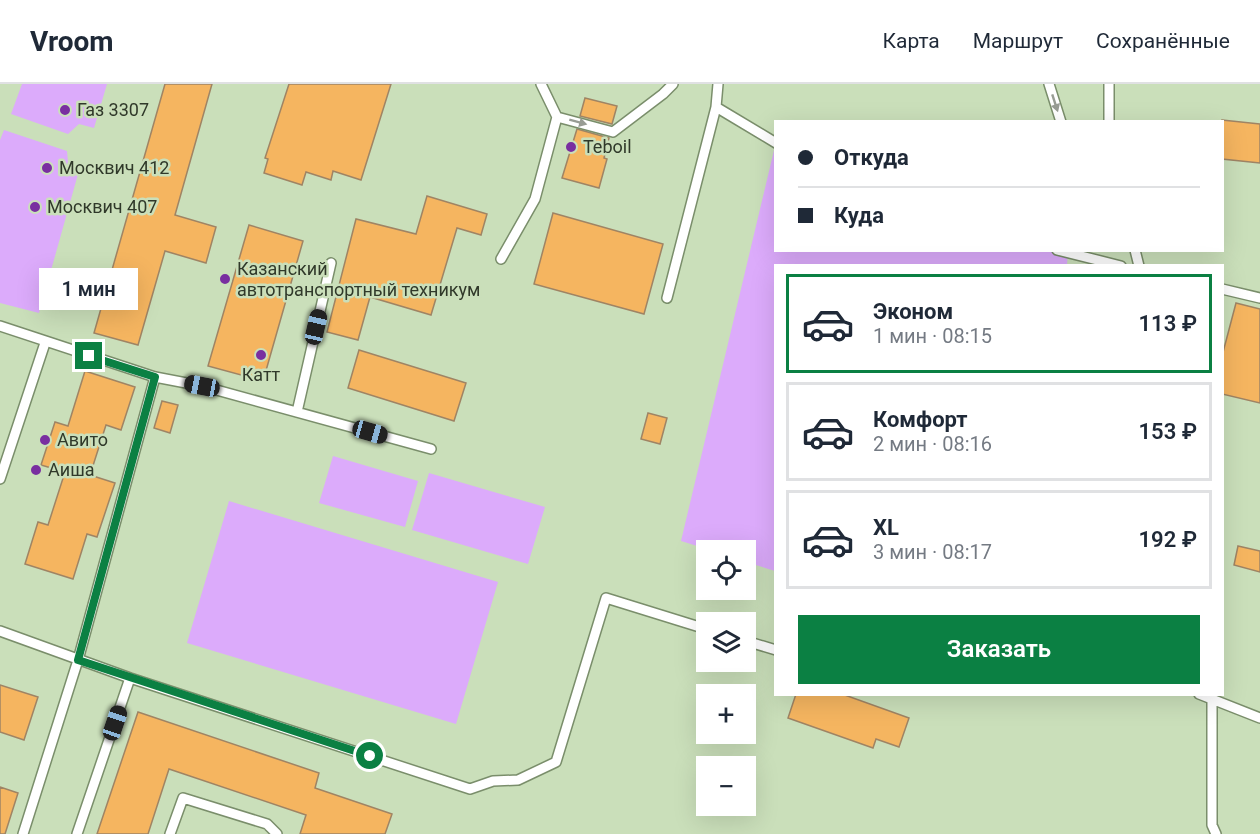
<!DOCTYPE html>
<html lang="ru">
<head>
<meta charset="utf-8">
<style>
	:root { --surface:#fff; --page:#f6f6f7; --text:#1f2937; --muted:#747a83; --line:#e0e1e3; --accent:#0b8043 }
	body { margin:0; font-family:Roboto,sans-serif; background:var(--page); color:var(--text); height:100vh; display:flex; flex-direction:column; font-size:22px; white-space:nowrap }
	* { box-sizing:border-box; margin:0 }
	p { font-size:20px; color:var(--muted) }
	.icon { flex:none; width:33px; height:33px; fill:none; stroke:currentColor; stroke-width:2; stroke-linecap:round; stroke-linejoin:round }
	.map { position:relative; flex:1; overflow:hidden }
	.sheet { position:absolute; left:774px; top:180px; width:450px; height:432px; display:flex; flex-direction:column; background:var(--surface); border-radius:0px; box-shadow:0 6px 24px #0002 }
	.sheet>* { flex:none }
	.guide { position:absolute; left:774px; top:36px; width:450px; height:132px; border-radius:0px; box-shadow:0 6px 24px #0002; display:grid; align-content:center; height:132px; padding:0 24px; background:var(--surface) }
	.fabs { position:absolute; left:696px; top:456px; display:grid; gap:12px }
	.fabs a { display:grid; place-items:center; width:60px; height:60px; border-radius:0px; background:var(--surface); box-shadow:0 6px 24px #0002; font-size:30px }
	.end { position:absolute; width:27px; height:27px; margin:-14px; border:8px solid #0b8043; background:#fff; box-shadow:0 0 0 3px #fff }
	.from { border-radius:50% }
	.bubble { position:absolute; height:42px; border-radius:0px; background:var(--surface); box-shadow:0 6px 24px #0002; font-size:20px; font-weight:600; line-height:42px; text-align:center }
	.car { position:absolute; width:18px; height:36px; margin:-18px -9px; border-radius:8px; box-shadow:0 0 4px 2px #0007; background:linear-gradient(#222 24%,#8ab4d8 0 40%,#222 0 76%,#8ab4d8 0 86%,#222 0) }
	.guide b { display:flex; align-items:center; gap:21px; height:57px; font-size:22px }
	.guide b+b { border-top:2px solid var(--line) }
	.guide i { width:15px; height:15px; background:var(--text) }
	ul { padding:10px 0 0; list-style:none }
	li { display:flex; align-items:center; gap:18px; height:99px; margin:0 12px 9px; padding:0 12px; border:3px solid var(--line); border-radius:0px }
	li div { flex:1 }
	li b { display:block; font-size:22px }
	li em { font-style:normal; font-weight:600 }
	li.selected { border-color:var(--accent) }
	li>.icon { width:54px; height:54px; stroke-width:1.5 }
	.cta { display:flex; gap:12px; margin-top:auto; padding:12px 24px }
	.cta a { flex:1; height:69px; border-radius:0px; background:var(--accent); color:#fff; font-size:24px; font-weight:600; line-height:69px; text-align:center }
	header { display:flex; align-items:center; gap:36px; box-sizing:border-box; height:84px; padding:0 30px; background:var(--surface); border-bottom:2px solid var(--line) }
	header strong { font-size:28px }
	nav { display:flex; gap:33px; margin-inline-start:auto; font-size:21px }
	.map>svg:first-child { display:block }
</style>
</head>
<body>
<header>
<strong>Vroom</strong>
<nav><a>Карта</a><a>Маршрут</a><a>Сохранённые</a></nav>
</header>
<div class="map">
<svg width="1260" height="750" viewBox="0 0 1260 750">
	<rect width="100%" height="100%" fill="#cadfba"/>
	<path fill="#dcabfb" d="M22,0H107L94,44L79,40L68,50L11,30Z
		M4,46L67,67L68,78L80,83L39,229L0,219V56Z
		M775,62L776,166L1068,167L1067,181L776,182L775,487L746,478V466H710L681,457Z
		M333,372L418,397L405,443L319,419Z
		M429,389L545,423L528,480L412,446Z
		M229,417L498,498L456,640L187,559Z"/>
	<path fill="#f5b560" stroke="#9f8464" stroke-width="1.5" d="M165,0H212L175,131L216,143L206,179L165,167L138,261L94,249Z
		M289,0H391L361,96L333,87L331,96L306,88L302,101L264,89L268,75L265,74Z
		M585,14L617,22L612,40L580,32Z
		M1222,36L1260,40V79L1222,75Z
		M577,45L609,54L604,74L607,75L599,104L562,94Z
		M427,112L487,130L481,151L457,144L431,231L370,213L358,256L327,248L356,135L416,150Z
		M553,129L663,160L644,230L534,200Z
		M249,141L303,157L263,297L208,282Z
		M1236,219L1260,225V319L1222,310V272Z
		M359,266L466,299L454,337L348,304Z
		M85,287L135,303L121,346L106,341L90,391L115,399L97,453L87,450L73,495L25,480L38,438L48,441L65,388L41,381L55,338L68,342Z
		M162,317L178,321L170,349L154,344Z
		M648,329L667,334L660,360L641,355Z
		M1238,462L1260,467V488L1234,481Z
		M0,601L38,613L24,656L0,648Z
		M796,610H842L909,634L899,663L876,655L873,664L788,634Z
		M138,628L319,689L315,704L392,730L385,750H300L306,731L169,685L148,750H97Z
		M0,703L18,709L5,750H0Z"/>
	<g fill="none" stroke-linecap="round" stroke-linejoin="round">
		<defs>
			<path id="service" d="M541,0L557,33L613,48L663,10L673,0
				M718,0L716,23L776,59
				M1049,0L1061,38
				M1109,38V0
				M1057,166L1121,182
				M1135,166L1139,182
				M501,175L535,115L557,33
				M1222,205L1260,214
				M667,214L716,23
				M0,242L155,293L202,302L431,365
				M297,328L331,179
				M0,395L45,259
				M0,547L130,594L470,705L493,697L518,696L556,678L606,514L706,545
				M746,557L776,566
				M1199,610L1260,634
				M1212,615V741L1216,750
				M23,750L78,576L155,293
				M77,750L130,594
				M170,750L183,714L267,740L277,750"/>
		</defs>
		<use href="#service" stroke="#7a8e6b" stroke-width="12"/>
		<use href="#service" stroke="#fff" stroke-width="9"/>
	</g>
	<defs><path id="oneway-solid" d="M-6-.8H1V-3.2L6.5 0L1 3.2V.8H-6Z" transform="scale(1.5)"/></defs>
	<g fill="#989c94">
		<use href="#oneway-solid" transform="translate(1055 19) rotate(72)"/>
		<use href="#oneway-solid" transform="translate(578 38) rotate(15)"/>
	</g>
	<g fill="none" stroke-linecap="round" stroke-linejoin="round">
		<path stroke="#0b8043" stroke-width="8" d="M89,272L155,293L78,576L370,672"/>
	</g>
	<g fill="#792ea0" stroke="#cadfba" stroke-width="2">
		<circle cx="65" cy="26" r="6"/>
		<circle cx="571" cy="63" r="6"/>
		<circle cx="47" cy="84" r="6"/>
		<circle cx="35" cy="123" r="6"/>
		<circle cx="225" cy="195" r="6"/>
		<circle cx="261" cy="271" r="6"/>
		<circle cx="45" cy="356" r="6"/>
		<circle cx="36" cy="386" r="6"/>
	</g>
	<g text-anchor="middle" stroke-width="5" stroke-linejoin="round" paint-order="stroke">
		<g font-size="18" fill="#30392a" stroke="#cadfba" text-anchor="start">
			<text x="77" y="32">Газ 3307</text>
			<text x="583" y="69">Teboil</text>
			<text x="59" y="90">Москвич 412</text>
			<text x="47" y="129">Москвич 407</text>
			<text x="237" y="191">Казанский<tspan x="237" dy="21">автотранспортный техникум</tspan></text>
			<text x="261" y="297" text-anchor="middle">Катт</text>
			<text x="57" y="362">Авито</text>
			<text x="48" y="392">Аиша</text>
		</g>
	</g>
</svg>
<div class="fabs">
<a><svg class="icon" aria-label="locate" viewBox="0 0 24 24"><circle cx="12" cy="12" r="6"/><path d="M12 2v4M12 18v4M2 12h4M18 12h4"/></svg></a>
<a><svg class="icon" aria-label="layers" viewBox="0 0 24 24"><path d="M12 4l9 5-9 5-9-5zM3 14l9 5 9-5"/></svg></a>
<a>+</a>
<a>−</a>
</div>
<i class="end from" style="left:370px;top:672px"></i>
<i class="end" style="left:89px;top:272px"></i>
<div class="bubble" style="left:39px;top:184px;width:99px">1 мин</div>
<i class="car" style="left:316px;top:243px;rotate:13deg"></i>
<i class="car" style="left:202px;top:302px;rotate:281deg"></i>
<i class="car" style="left:370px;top:348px;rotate:106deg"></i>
<i class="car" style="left:115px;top:639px;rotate:19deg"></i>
<div class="guide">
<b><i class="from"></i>Откуда</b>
<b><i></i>Куда</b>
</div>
<section class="sheet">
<ul>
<li class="selected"><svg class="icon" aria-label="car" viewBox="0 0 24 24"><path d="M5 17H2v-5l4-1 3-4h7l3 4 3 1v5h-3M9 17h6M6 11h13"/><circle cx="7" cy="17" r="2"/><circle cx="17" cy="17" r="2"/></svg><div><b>Эконом</b><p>1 мин · 08:15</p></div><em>113 ₽</em></li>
<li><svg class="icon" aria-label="car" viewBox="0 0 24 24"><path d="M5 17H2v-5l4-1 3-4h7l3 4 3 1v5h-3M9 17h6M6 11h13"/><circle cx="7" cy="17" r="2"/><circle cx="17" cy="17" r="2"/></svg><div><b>Комфорт</b><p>2 мин · 08:16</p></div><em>153 ₽</em></li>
<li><svg class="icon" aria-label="car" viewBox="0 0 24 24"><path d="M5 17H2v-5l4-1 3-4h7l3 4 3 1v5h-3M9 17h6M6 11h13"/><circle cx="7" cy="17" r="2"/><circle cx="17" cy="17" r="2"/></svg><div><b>XL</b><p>3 мин · 08:17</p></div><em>192 ₽</em></li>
</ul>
<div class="cta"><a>Заказать</a></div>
</section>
</div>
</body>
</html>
